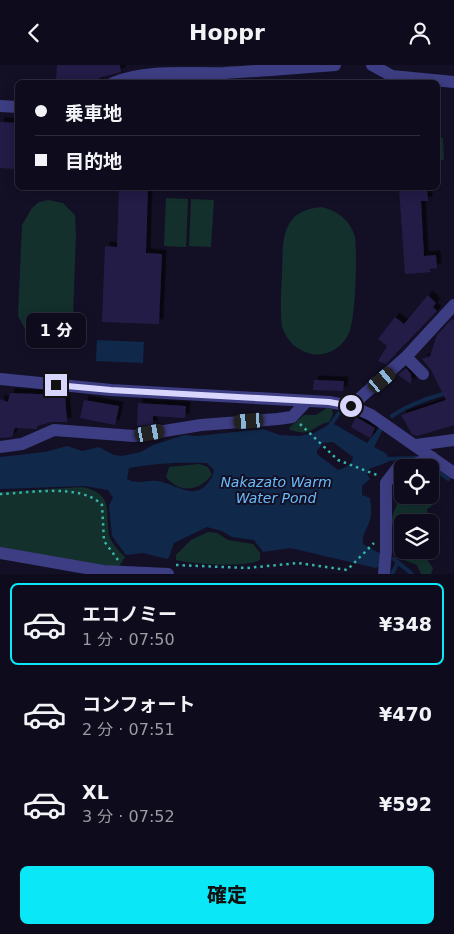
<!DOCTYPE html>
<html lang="ja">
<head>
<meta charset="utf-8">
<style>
	:root { --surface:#0e0c1c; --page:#171525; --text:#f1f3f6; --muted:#9b9ba3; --line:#2e2c3b; --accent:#0ae7f6 }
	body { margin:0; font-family:"DejaVu Sans","Noto Sans JP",sans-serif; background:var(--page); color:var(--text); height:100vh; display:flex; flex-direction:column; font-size:19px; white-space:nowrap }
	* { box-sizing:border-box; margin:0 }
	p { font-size:16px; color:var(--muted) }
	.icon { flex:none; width:28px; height:28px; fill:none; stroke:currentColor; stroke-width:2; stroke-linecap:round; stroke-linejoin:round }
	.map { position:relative; height:509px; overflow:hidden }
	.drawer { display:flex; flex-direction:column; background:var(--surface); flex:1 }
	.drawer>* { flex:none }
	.banner { position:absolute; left:15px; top:15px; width:425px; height:110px; border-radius:8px; box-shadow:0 2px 12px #0003,0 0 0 1px var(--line); display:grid; align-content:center; height:110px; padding:0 20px; background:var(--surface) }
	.tools { position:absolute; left:394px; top:394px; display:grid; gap:10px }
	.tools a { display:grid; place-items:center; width:45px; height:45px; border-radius:8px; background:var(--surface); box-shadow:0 2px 12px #0003,0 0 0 1px var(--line); font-size:25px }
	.end { position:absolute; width:22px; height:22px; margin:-11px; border:6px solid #d9d6fd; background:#111; box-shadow:0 0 0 2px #111 }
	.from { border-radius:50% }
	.bubble { position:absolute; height:35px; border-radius:8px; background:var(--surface); box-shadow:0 2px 12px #0003,0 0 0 1px var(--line); font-size:16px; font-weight:800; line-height:35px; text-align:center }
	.car { position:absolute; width:15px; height:30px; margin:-15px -8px; border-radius:6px; box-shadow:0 0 4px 1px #0007; background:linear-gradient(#222 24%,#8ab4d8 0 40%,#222 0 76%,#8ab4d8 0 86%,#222 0) }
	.banner b { display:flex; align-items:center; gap:18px; height:48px; font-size:19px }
	.banner b+b { border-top:1px solid var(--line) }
	.banner i { width:12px; height:12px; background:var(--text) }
	ul { padding:9px 0 0; list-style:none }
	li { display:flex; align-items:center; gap:15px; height:82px; margin:0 10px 8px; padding:0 10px; border:2px solid transparent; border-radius:8px }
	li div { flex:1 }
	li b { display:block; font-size:19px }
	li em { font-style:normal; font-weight:800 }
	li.selected { border-color:var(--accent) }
	li>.icon { width:45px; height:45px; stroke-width:1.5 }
	.cta { display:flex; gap:10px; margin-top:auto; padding:10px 20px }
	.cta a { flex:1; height:58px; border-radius:8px; background:var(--accent); color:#111; font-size:20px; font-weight:800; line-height:58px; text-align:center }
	header { display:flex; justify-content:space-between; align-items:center; height:65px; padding:0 20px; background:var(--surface); font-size:22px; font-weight:800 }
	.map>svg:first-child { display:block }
</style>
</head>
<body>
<header><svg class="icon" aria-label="back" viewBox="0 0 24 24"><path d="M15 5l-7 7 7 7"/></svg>Hoppr<svg class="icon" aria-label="person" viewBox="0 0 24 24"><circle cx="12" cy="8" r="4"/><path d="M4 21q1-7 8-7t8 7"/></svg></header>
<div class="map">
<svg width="454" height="509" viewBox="0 0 454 509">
	<defs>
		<filter id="shadow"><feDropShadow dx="4.5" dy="-4.5" stdDeviation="0" flood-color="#0009"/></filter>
	</defs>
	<rect width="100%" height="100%" fill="#131026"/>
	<path fill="#13302d" d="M438,73H443L444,95H438Z
		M166,133L188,134L186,182L164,181Z
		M191,134L214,135L211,182L189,181Z
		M48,135L63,138L75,150L76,169L73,252L67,265L60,271L49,274L38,273L26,266L18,251L22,160L32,143L39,137Z
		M322,142C338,146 350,155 355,172C357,191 356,251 349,268C343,282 327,292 312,289C297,286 287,276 282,262C280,245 281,228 282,212C283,178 279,145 322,142Z
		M327,343L332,344L333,349L329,357C309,362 315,372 290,365L289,363L304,350H316Z
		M199,399L208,402L212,410C199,426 180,429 166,412L169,402Z
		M402,416V430H430L432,424V441L427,444L429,457L402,458V485H425V492L433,503L431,509H421L417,500C396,492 393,491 394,468C395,464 392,461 392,457C391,444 403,437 400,420Z
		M83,422C117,431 103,447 110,473C113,480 119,486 125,492L118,503L0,483V427Z
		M208,467L217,468L228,475L253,479L260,488V495C247,503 192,499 176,495V490L191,475Z"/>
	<path fill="#10284a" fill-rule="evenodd" d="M97,275L144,277L143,298L96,296Z
		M330,359H334L367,378L379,363L383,364L374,382L387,389L388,397L369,404L367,409L370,414L362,421V430L370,433C371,440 372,448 370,455C367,464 362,469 363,479L381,489V500L376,503L290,483L263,487L254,475L232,472L222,466L207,462L174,478L169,492L167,494L143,488L126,490L112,471L109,440L113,433L108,425L85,421L0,424V392L45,387L67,381L82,386L99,382L114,390L122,391L141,387L153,380L184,370L197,371L263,364L280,370L299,371L314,368ZM333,377L353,392C353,400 345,403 338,405L317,389V386L323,378ZM207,398L214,405C213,411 211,414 207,419C192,436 175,418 157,416C146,415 137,420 127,414L129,403C154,398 181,397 207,398Z"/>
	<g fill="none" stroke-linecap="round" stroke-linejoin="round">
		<path stroke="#10284a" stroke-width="4" d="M392,351C411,338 432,332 454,326
			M329,362L339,348
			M384,394L416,393
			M422,402L433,403L448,414
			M394,494L412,509
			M392,509L398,497"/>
	</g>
	<path fill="#241d46" filter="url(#shadow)" d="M57,0H120L121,7L99,13V18H56Z
		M0,57L18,58V104L0,103Z
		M119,122H148L146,188L162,189L159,259L102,257L105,181L117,182Z
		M399,122H427L428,136H421L424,191L436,190L437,203L429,204L431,207L405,209Z
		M428,230L436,238L433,242L437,246L386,299L378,296L387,281L378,274L395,252L404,259Z
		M452,254L454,255V360L417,371L412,369L401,350L446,335L431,305L422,294L430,291L437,270Z
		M406,303L411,309V319L398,310Z
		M314,315L344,316L343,326L313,325Z
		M10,328L65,330L67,357H51L37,361V364L15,363L12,372L0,373V334L8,337Z
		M84,335L119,341L115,360L80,353Z
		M138,338L186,341L185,353L153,351V360L137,361Z
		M356,352L375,363L370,373L351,362Z"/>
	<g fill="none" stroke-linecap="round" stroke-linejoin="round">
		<path stroke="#34b4a7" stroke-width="2.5" stroke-dasharray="2.5 4" stroke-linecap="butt" d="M300,359L338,395L377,410
			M0,429C28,428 82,418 102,440L104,476L118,495
			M176,500L247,503L298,498L347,505L374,478"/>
		<path stroke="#3d3d83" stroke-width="12" d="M372,0L392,11L454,17
			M113,18C144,4 190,9 224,8C261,6 298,3 335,0
			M0,41L18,42
			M406,292L423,309
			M0,314L111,325L329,337L351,341L371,350L454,408
			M351,341L406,292L454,240
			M416,380L454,375
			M0,382L22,379L54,365L134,371L201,360L278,354L292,352L306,337
			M0,488L103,506L168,509
			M384,509L386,486V418L399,401L413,400L432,392"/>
	</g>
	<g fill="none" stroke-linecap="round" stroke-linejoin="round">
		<path stroke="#d9d6fd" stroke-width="6" d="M56,320L111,325L329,337L351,341"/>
	</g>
	<g text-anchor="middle" stroke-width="4" stroke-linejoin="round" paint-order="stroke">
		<g font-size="14" font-style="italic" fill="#69bcf9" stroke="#131026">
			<text x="276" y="422">Nakazato Warm<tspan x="276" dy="16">Water Pond</tspan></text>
		</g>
	</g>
</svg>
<div class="tools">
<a><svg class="icon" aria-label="locate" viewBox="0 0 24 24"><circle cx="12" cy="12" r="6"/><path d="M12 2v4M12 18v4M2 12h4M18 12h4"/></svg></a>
<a><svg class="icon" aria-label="layers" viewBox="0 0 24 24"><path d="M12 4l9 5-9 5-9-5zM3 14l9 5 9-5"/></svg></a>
</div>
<i class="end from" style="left:351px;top:341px"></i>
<i class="end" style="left:56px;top:320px"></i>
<div class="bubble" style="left:26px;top:248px;width:60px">1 分</div>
<i class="car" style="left:382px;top:315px;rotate:50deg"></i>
<i class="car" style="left:249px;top:356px;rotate:266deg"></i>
<i class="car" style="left:150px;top:368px;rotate:80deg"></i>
<div class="banner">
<b><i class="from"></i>乗車地</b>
<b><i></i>目的地</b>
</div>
</div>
<section class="drawer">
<ul>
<li class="selected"><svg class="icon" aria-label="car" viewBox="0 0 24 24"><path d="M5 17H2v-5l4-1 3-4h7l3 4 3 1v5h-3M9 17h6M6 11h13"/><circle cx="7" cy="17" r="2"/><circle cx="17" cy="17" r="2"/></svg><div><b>エコノミー</b><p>1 分 · 07:50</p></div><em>¥348</em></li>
<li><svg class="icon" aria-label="car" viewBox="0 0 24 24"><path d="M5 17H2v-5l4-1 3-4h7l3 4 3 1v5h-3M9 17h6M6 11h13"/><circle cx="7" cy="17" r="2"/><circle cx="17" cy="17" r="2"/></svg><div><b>コンフォート</b><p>2 分 · 07:51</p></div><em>¥470</em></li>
<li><svg class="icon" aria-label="car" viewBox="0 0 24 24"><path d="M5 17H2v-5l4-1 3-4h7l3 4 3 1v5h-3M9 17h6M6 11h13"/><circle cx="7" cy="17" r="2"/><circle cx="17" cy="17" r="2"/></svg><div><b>XL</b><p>3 分 · 07:52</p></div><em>¥592</em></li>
</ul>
<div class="cta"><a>確定</a></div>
</section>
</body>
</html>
